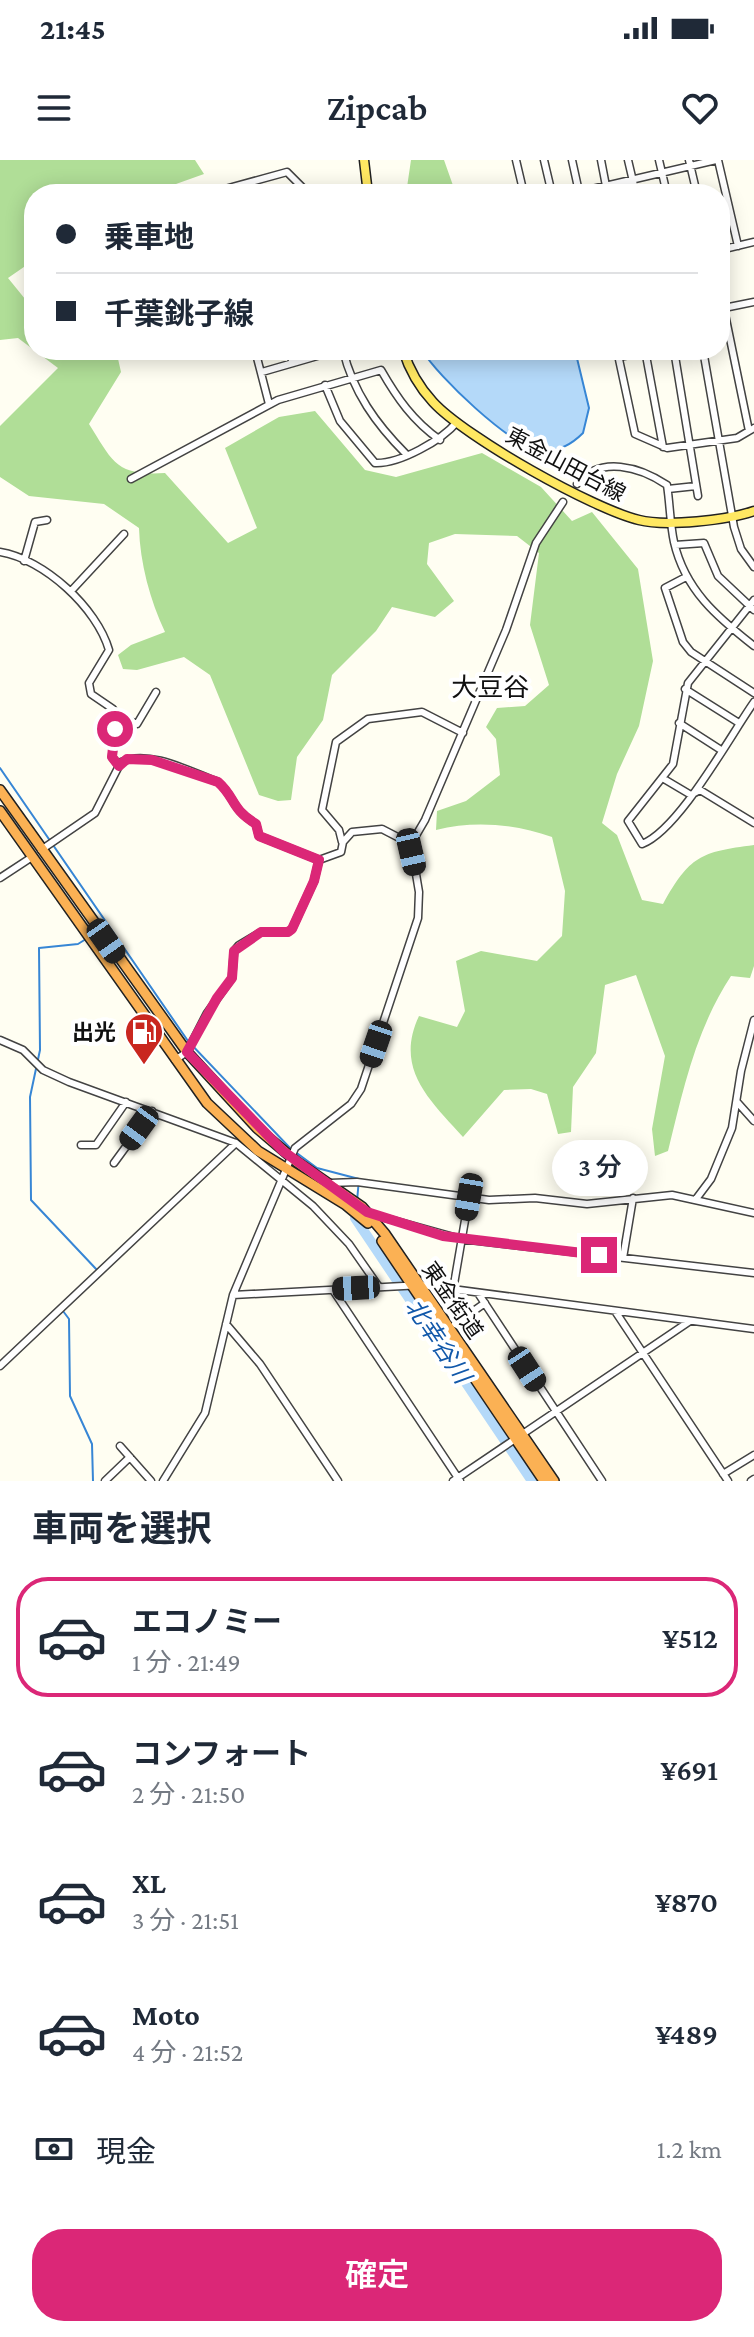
<!DOCTYPE html>
<html lang="ja">
<head>
<meta charset="utf-8">
<style>
	:root { --surface:#fff; --page:#f6f6f7; --text:#1f2937; --muted:#747a83; --line:#e0e1e3; --accent:#db2777 }
	body { margin:0; font-family:"Crimson Pro","Noto Sans JP",serif; background:var(--page); color:var(--text); height:100vh; display:flex; flex-direction:column; font-size:30px; white-space:nowrap }
	* { box-sizing:border-box; margin:0 }
	p { font-size:26px; color:var(--muted) }
	.icon { flex:none; width:44px; height:44px; fill:none; stroke:currentColor; stroke-width:2; stroke-linecap:round; stroke-linejoin:round }
	.map { position:relative; height:1321px; overflow:hidden }
	.sheet { display:flex; flex-direction:column; background:var(--surface); flex:1 }
	.sheet>* { flex:none }
	.hud { position:absolute; left:24px; top:24px; width:706px; height:176px; border-radius:32px; box-shadow:0 4px 20px #0003; display:grid; align-content:center; height:176px; padding:0 32px; background:var(--surface) }
	.end { position:absolute; width:36px; height:36px; margin:-18px; border:10px solid #db2777; background:#fff; box-shadow:0 0 0 4px #fff }
	.from { border-radius:50% }
	.bubble { position:absolute; height:56px; border-radius:28px; background:var(--surface); box-shadow:0 4px 20px #0003; font-size:26px; font-weight:600; line-height:56px; text-align:center }
	.car { position:absolute; width:24px; height:48px; margin:-24px -12px; border-radius:10px; box-shadow:0 0 6px 2px #0007; background:linear-gradient(#222 24%,#8ab4d8 0 40%,#222 0 76%,#8ab4d8 0 86%,#222 0) }
	.hud b { display:flex; align-items:center; gap:28px; height:76px; font-size:30px }
	.hud b+b { border-top:2px solid var(--line) }
	.hud i { width:20px; height:20px; background:var(--text) }
	ul { padding:0; list-style:none }
	li { display:flex; align-items:center; gap:24px; height:120px; margin:0 16px 12px; padding:0 16px; border:4px solid transparent; border-radius:32px }
	li div { flex:1 }
	li b { display:block; font-size:30px }
	li em { font-style:normal; font-weight:600 }
	li.selected { border-color:var(--accent) }
	li>.icon { width:72px; height:72px; stroke-width:1.5 }
	h2 { padding:0 32px; font-size:36px; line-height:96px }
	.pay { display:flex; align-items:center; gap:20px; height:88px; padding:0 32px; font-size:30px }
	.pay p { margin-inline-start:auto }
	.primary-button { display:flex; gap:16px; margin-top:auto; padding:16px 32px }
	.primary-button a { flex:1; height:92px; border-radius:32px; background:var(--accent); color:#fff; font-size:32px; font-weight:600; line-height:92px; text-align:center }
	.status { display:flex; justify-content:space-between; align-items:center; height:56px; padding:0 40px; background:var(--surface); direction:ltr }
	.status svg { height:22px; fill:currentColor }
	header { display:flex; justify-content:space-between; align-items:center; height:104px; padding:0 32px; background:var(--surface); font-size:36px; font-weight:600 }
	.map>svg:first-child { display:block }
</style>
</head>
<body>
<div class="status"><b>21:45</b><svg viewBox="0 0 49 12"><path d="M0 12V9h3v3zM5 12V6h3v6zM10 12V3h3v9zM15 12V0h3v12zM26 1h20v11H26zM47 4h2v5h-2z"/></svg></div>
<header><svg class="icon" aria-label="menu" viewBox="0 0 24 24"><path d="M4 6h16M4 12h16M4 18h16"/></svg>Zipcab<svg class="icon" aria-label="heart" viewBox="0 0 24 24"><path d="M12 20l-8-8c-3-5 5-10 8-4 3-6 11-1 8 4z"/></svg></header>
<div class="map">
<svg width="754" height="1321" viewBox="0 0 754 1321">
	<rect width="100%" height="100%" fill="#fffef2"/>
	<path fill="#b0de97" d="M0,0H195L204,14L148,34H34V100L8,118L34,150V190L18,178L0,180Z
		M411,0H444L456,34H406Z
		M34,190H116L121,212L89,264C113,302 116,316 165,313L228,383L257,368L225,288L279,257L315,251L365,310L396,317L482,293L541,327L572,361L592,352L638,409L653,501L639,566L617,614L602,663L617,675L642,740L663,744C690,696 700,692 754,685V806L750,818L731,816C696,869 683,930 668,991L655,996L652,969L665,896L636,815L605,825L596,893L573,927L571,972L558,974L547,934L531,929L504,930L463,977C430,940 394,909 419,856L457,867L465,851L456,801L481,791L537,801L562,776L565,731L552,677C514,664 475,660 436,670L437,651L466,641L500,615L496,579L486,567L497,548L525,546L549,525L530,465L539,393L517,376L455,374L429,383L427,404L454,441L435,457L392,447L376,471L332,515L323,560L297,597L291,640L278,641L259,635L210,515L184,497L137,510L123,509L118,495L131,485L165,472C150,440 140,403 139,368L104,344L29,336L0,317V266L58,208Z"/>
	<path fill="#b4d9f9" stroke="#3786d5" stroke-width="2" d="M422,190H575L589,248L583,273C571,285 555,293 538,290C509,284 438,217 422,190Z"/>
	<g fill="none" stroke-linecap="round" stroke-linejoin="round">
		<path stroke="#3786d5" stroke-width="2" d="M0,608L188,881L290,988L317,1008L359,1019L357,1041
			M86,779L78,784L39,788L40,890L30,937L31,1040L97,1110
			M63,1151L69,1159L70,1236L92,1284L93,1321"/>
		<path stroke="#b4d9f9" stroke-width="10" d="M355,1058L532,1321"/>
		<defs>
			<path id="minor" d="M516,0L524,34
				M544,0L552,34
				M572,0L579,32
				M601,0L606,26
				M628,0L636,34
				M659,0L667,34
				M689,0L697,34
				M718,0L738,86
				M207,34L287,12L309,34
				M571,34L716,0
				M720,90L754,82
				M720,130L749,271
				M724,148L754,142
				M255,190L269,244
				M288,190L293,203
				M343,190C353,232 376,264 406,294
				M617,190L635,274L667,288L737,278L754,268
				M645,190L663,287
				M674,190L698,336
				M703,190L734,367L741,389L754,407
				M619,197L654,190
				M262,212L338,190
				M325,225L340,261L375,303C400,304 442,280 457,262
				M131,319L278,240L381,210C397,238 413,261 440,280
				M577,324C600,295 640,307 667,325C670,344 670,364 674,382C685,430 717,457 754,486
				M668,329L696,326
				M675,385L704,383L718,416L754,450
				M0,392C44,399 97,448 109,490L89,523L91,534L113,549L117,556L112,597L119,606
				M24,401L35,362L47,360
				M686,417L665,428L683,482L691,492L754,533
				M72,430L124,374
				M754,440L688,523L673,604L628,661L642,684C679,670 730,576 754,542
				M685,529L739,563
				M117,556L137,564L156,532
				M679,563L721,590
				M664,619L691,635L700,630L754,663
				M342,682L339,670L322,650L336,582L368,559L422,552L463,573
				M41,690L95,653L121,602C149,589 191,612 218,622C236,638 230,648 256,664L259,676L319,700L341,692L343,682L352,672L382,669L411,684
				M0,718L32,697
				M0,880L23,890L43,910L69,922L236,983L313,1046L349,1084L379,1127
				M175,900L187,892L207,853L232,818L234,791L239,785L261,772H288L292,769L314,721L319,700
				M737,942L754,961
				M81,985H96L126,942
				M114,1003L152,951
				M330,1023L357,1022L489,1040L535,1038L587,1044L672,1035L754,1053
				M696,1039L711,1019L732,968L741,911L754,860
				M371,1054L461,1079L754,1113
				M623,1098L633,1038
				M333,1130L460,1321
				M453,1130L469,1037
				M478,1133L602,1321
				M233,1135L422,1125L754,1169
				M615,1151L728,1321
				M226,1164L260,1204L338,1321
				M455,1164L485,1143
				M0,1206L236,983
				M120,1286L151,1321
				M723,1314L754,1295
				M105,1321L130,1297
				M163,1321L205,1253L233,1135L295,988L351,944L361,929L418,758L419,732L411,684L425,660L506,470L536,383L563,342
				M453,1321L690,1161
				M751,1321L754,1319"/>
			<path id="major" d="M364,0L368,34
				M403,190C409,209 420,228 433,242C465,277 593,349 639,360C666,367 728,360 754,351"/>
			<path id="highway" d="M0,630L187,892L257,968L297,1002L362,1047L385,1074L554,1321
				M0,651L207,943L258,991L346,1045L368,1063
				M382,1081L544,1321"/>
		</defs>
		<use href="#minor" stroke="#434343" stroke-width="9"/>
		<use href="#major" stroke="#212121" stroke-width="11"/>
		<use href="#highway" stroke="#212121" stroke-width="12"/>
		<use href="#minor" stroke="#fff" stroke-width="6"/>
		<use href="#major" stroke="#ffe862" stroke-width="8"/>
		<use href="#highway" stroke="#fbb154" stroke-width="9"/>
	</g>
	<g fill="none" stroke-linecap="round" stroke-linejoin="round">
		<path stroke="#db2777" stroke-width="10" d="M115,569L112,597L119,606L127,599L152,600L218,622C236,638 230,648 256,664L259,676L319,700L314,721L292,769L288,772H261L234,791L232,818L217,838L187,892L283,991L367,1052L443,1076L599,1095"/>
	</g>
	<defs>
		<symbol id="fuel-pin" viewBox="-11 -11 22 30"><path d="M0 17L-7.5 6A9.5 9.5 0 1 1 7.5 6Z" fill="#c9271f" stroke="#fff"/><path d="M-5.5-6h7V0h2V4h1.3V-2.5L3-4.5l.8-.8L6-3V5H2.5V1h-1V6h-7ZM-4.2-4.7v3.2H.2V-4.7Z" fill="#fff"/></symbol>
	</defs>
	<g fill-rule="evenodd">
		<use href="#fuel-pin" x="122" y="850" width="44" height="60"/>
	</g>
	<g text-anchor="middle" stroke-width="8" stroke-linejoin="round" paint-order="stroke">
		<g font-size="22" fill="#101010" stroke="#fff">
			<text transform="translate(566 304) rotate(28)" y="8">東金山田台線</text>
			<text transform="translate(453 1140) rotate(55)" y="8">東金街道</text>
		</g>
		<g font-size="22" font-weight="bold" fill="#101010" stroke="#fff" text-anchor="end">
			<text x="116" y="880">出光</text>
		</g>
		<g font-size="24" font-style="italic" fill="#1158aa" stroke="#fff">
			<text transform="translate(438 1181) rotate(56)" y="8">北幸谷川</text>
		</g>
		<g font-size="26" fill="#101010" stroke="#fff">
			<text x="490" y="536">大豆谷</text>
		</g>
	</g>
</svg>
<i class="end from" style="left:115px;top:569px"></i>
<i class="end" style="left:599px;top:1095px"></i>
<div class="bubble" style="left:552px;top:980px;width:96px">3 分</div>
<i class="car" style="left:411px;top:692px;rotate:167deg"></i>
<i class="car" style="left:106px;top:781px;rotate:145deg"></i>
<i class="car" style="left:376px;top:884px;rotate:199deg"></i>
<i class="car" style="left:139px;top:968px;rotate:216deg"></i>
<i class="car" style="left:469px;top:1037px;rotate:190deg"></i>
<i class="car" style="left:356px;top:1128px;rotate:267deg"></i>
<i class="car" style="left:527px;top:1209px;rotate:147deg"></i>
<div class="hud">
<b><i class="from"></i>乗車地</b>
<b><i></i>千葉銚子線</b>
</div>
</div>
<section class="sheet">
<h2>車両を選択</h2>
<ul>
<li class="selected"><svg class="icon" aria-label="car" viewBox="0 0 24 24"><path d="M5 17H2v-5l4-1 3-4h7l3 4 3 1v5h-3M9 17h6M6 11h13"/><circle cx="7" cy="17" r="2"/><circle cx="17" cy="17" r="2"/></svg><div><b>エコノミー</b><p>1 分 · 21:49</p></div><em>¥512</em></li>
<li><svg class="icon" aria-label="car" viewBox="0 0 24 24"><path d="M5 17H2v-5l4-1 3-4h7l3 4 3 1v5h-3M9 17h6M6 11h13"/><circle cx="7" cy="17" r="2"/><circle cx="17" cy="17" r="2"/></svg><div><b>コンフォート</b><p>2 分 · 21:50</p></div><em>¥691</em></li>
<li><svg class="icon" aria-label="car" viewBox="0 0 24 24"><path d="M5 17H2v-5l4-1 3-4h7l3 4 3 1v5h-3M9 17h6M6 11h13"/><circle cx="7" cy="17" r="2"/><circle cx="17" cy="17" r="2"/></svg><div><b>XL</b><p>3 分 · 21:51</p></div><em>¥870</em></li>
<li><svg class="icon" aria-label="car" viewBox="0 0 24 24"><path d="M5 17H2v-5l4-1 3-4h7l3 4 3 1v5h-3M9 17h6M6 11h13"/><circle cx="7" cy="17" r="2"/><circle cx="17" cy="17" r="2"/></svg><div><b>Moto</b><p>4 分 · 21:52</p></div><em>¥489</em></li>
</ul>
<div class="pay"><svg class="icon" aria-label="cash" viewBox="0 0 24 24"><path d="M3 7h18v10H3z"/><circle cx="12" cy="12" r="2"/></svg>現金<p>1.2 km</p></div>
<div class="primary-button"><a>確定</a></div>
</section>
</body>
</html>
